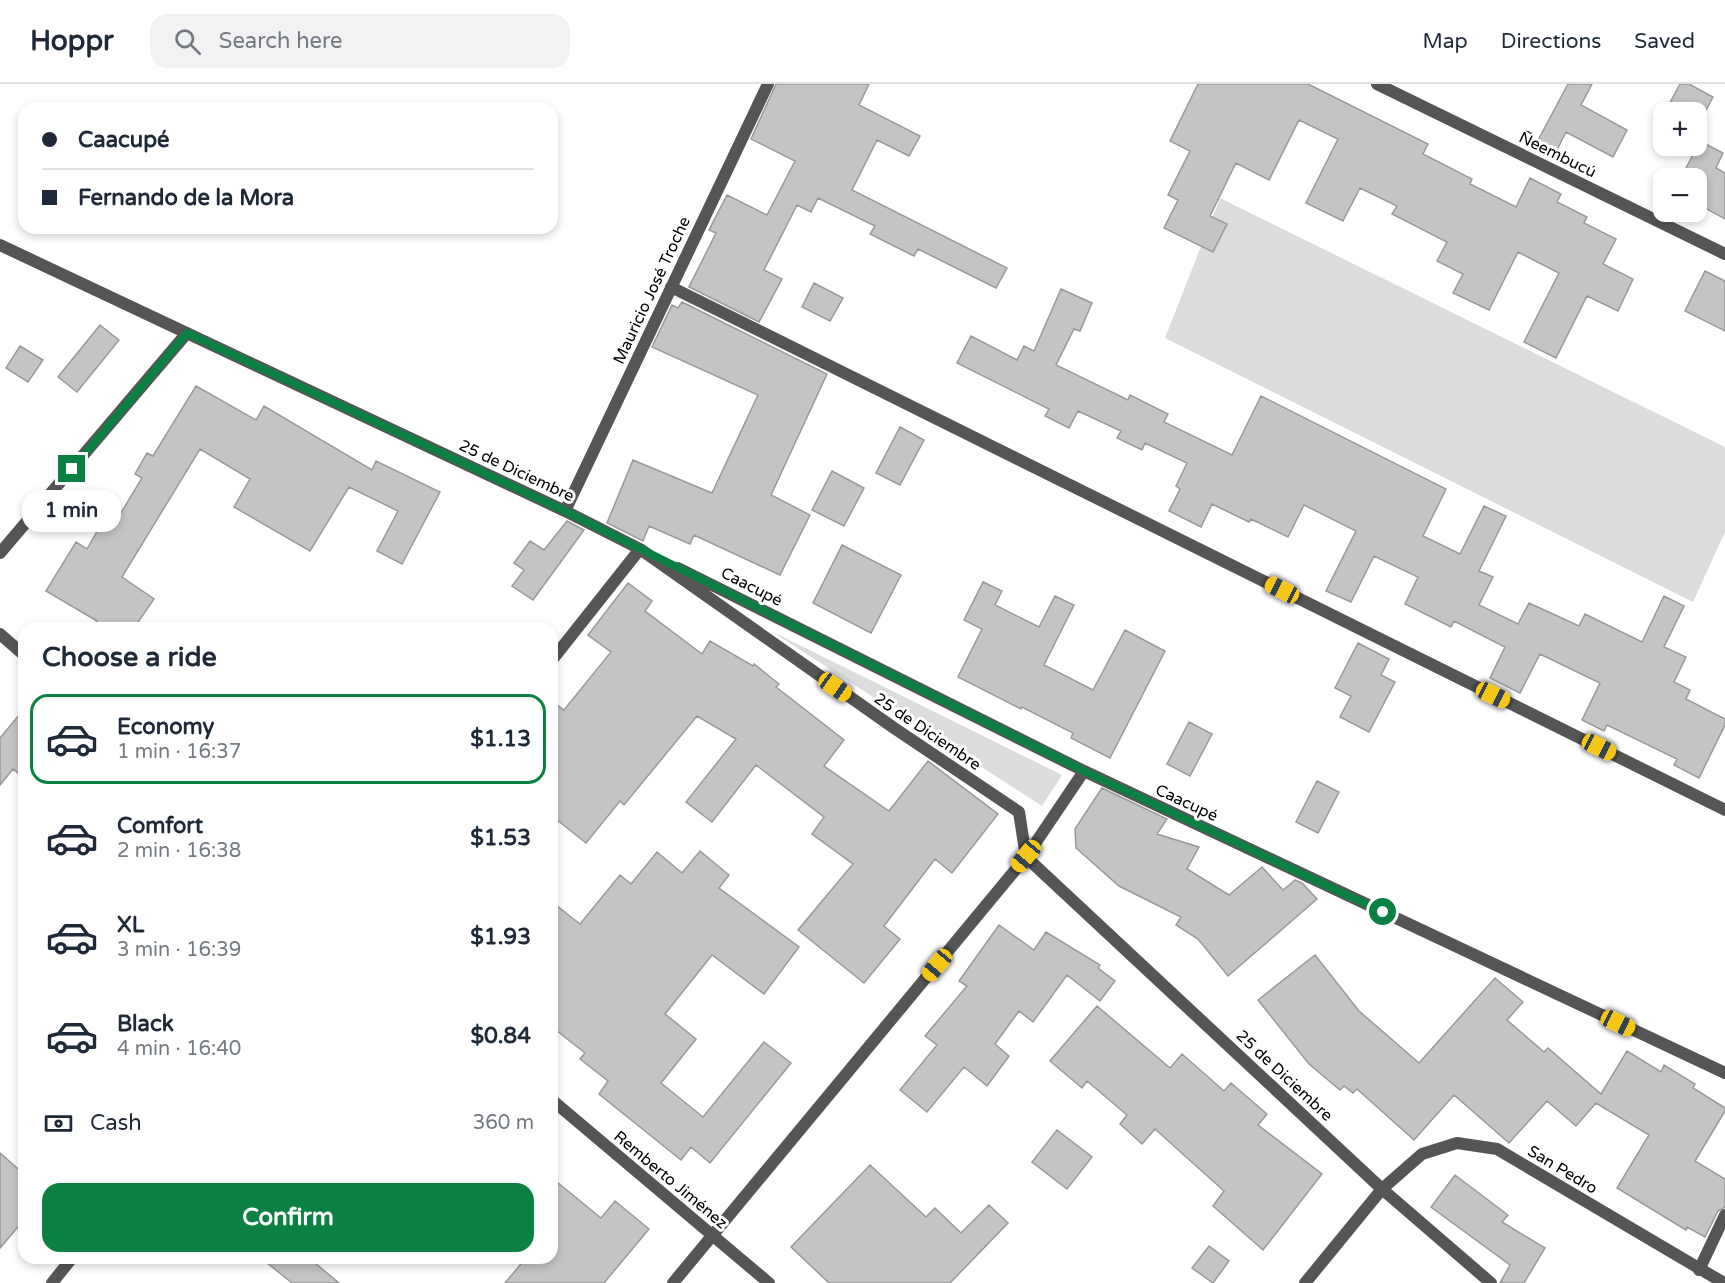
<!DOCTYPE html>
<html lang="en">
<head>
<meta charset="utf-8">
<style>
	:root { --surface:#fff; --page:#f2f2f3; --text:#1f2937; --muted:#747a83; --line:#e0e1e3; --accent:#0b8043 }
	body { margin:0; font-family:"Varela Round",sans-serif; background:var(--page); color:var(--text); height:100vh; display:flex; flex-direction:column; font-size:22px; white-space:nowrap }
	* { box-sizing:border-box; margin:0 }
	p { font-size:20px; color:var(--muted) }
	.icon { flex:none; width:33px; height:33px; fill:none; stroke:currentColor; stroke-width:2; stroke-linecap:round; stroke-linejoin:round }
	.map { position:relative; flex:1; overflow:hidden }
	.details { position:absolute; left:18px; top:538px; width:540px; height:642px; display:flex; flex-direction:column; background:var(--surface); border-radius:18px; box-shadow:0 3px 9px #0003 }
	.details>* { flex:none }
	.top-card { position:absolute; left:18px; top:18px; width:540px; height:132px; border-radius:18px; box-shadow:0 3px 9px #0003; display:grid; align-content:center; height:132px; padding:0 24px; background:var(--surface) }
	.tools { position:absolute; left:1653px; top:18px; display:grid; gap:12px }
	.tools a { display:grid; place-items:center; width:54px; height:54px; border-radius:12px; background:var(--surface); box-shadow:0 3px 9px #0003; font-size:30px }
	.end { position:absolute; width:27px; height:27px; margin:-14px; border:8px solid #0b8043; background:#fff; box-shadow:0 0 0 3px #fff }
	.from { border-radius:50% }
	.bubble { position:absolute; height:42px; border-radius:18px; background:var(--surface); box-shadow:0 3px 9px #0003; font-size:20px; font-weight:800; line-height:42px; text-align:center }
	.car { position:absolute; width:18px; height:36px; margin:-18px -9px; border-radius:8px; box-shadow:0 0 4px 2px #0007; background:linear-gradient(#f5c518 24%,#345 0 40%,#f5c518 0 76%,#345 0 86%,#f5c518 0) }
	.top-card b { display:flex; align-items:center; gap:21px; height:57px; font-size:22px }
	.top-card b+b { border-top:2px solid var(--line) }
	.top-card i { width:15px; height:15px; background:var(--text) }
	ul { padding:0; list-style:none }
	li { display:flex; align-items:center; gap:18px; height:90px; margin:0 12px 9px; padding:0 12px; border:3px solid transparent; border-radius:18px }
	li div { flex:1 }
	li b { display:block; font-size:22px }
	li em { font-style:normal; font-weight:800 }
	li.current { border-color:var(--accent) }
	li>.icon { width:54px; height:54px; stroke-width:1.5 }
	h2 { padding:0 24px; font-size:27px; line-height:72px }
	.pay { display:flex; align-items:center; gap:15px; height:66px; padding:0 24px; font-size:22px }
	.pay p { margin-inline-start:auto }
	.primary-button { display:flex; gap:12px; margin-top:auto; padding:12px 24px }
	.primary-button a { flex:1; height:69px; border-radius:18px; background:var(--accent); color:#fff; font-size:24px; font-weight:800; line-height:69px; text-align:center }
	header { display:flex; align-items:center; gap:36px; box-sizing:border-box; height:84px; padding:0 30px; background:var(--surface); border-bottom:2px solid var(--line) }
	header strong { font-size:28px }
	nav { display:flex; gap:33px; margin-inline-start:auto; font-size:21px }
	.search { width:420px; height:54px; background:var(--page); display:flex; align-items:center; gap:15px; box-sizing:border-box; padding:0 21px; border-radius:18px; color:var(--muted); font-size:22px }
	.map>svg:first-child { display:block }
</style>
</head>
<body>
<header>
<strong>Hoppr</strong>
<div class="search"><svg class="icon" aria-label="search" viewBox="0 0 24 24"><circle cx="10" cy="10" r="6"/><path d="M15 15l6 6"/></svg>Search here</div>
<nav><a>Map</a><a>Directions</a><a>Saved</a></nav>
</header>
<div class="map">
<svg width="1725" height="1199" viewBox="0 0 1725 1199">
	<rect width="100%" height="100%" fill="#fff"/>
	<path fill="#dcdcdc" d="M1220,114L1725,363V448L1693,518L1165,254Z
		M771,547L1062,691L1042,722Z"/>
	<path fill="#c4c4c4" stroke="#999" stroke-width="1.5" d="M776,0H869L859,21L920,52L909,72L877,56L852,106L1007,184L996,204L918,165L914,172L870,150L875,142L818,114L811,128L797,121L764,186L782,195L759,238L689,203L716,149L709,146L727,111L767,131L795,77L751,55Z
		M1198,0H1308L1428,60L1423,70L1472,95L1470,100L1516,123L1530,94L1561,110L1557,118L1587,133L1584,139L1616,155L1603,180L1633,195L1618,227L1587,212L1556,274L1524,258L1559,189L1518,168L1489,226L1453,209L1463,190L1437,177L1447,158L1392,130L1397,122L1360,104L1343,137L1306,119L1338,55L1299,36L1269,96L1236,79L1210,132L1227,140L1213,168L1164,144L1178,116L1168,111L1190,67L1170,57Z
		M1568,0H1592L1581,21L1627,46L1613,73L1566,48L1554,72L1535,62Z
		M1680,0H1689L1713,13L1705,28H1665Z
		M1700,57L1723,69L1716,84L1725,89V135L1696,119V94H1681Z
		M1705,187L1725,197V247L1685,227Z
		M814,199L843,214L830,237L802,223Z
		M1061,205L1092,219L1080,247L1074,245L1056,281L1128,316L1130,311L1168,330L1164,338L1232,371L1261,312L1446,405L1423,452L1460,470L1484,422L1506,432L1479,487L1493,493L1479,521L1518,540L1529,519L1579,542L1585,530L1642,558L1664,512L1684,522L1664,563L1686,573L1674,598L1690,606L1686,615L1725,635V641L1699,694L1674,681L1677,675L1607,641L1604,647L1582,636L1600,599L1540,570L1520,609L1490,594L1505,563L1454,537L1451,543L1405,520L1418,493L1374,472L1351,518L1326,507L1356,447L1304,421L1288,453L1251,435L1249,438L1212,420L1201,443L1169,427L1180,405L1176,402L1187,379L1145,359L1142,366L1117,354L1121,347L1078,327L1069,344L1045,332L1049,325L957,279L971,252L1017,276L1024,262L1034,267Z
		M682,218L827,290L771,411L810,431L780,491L694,451L690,460L649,442L643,457L607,439L633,376L712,409L758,311L652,263L672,221L678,224Z
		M100,241L119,256L77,308L58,293Z
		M20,262L43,276L28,298L6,284Z
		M196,302L256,336L264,322L372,386L376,377L440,408L402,480L377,467L398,427L349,403L310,467L234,423L250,395L200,365L122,493L154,515L134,544H91L97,537L46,507L76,458L87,465L103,437L113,442L142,394L135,390L147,369L153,372Z
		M900,343L924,356L900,401L876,389Z
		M832,387L864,404L844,442L812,426Z
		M567,437L584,446L533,516L512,502L524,486L514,479L530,457L544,466Z
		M842,461L901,491L871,549L813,519Z
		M983,498L1002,507L995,521L1039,543L1055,512L1074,521L1044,581L1093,606L1125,546L1165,567L1110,674L1071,654L1073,649L1022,623L1021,625L958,593L982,545L964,536Z
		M628,499L652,517L645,527L702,570L710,557L753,582L754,580L779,600L776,603L844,656L824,682L889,727L928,677L998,730L952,789L935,775L884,842L900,855L864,899L798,846L853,780L812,750L824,733L756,681L712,738L686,718L736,655L697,632L624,721L620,717L586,759L552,732V617L564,626L611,568L588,551Z
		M1358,559L1389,575L1381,591L1395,598L1369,648L1340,633L1351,612L1335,604Z
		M24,625V694L13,685L0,701V654Z
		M1189,638L1212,650L1190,692L1167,680Z
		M1317,697L1339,708L1318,749L1296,738Z
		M1102,704L1167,735L1157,750L1199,763L1187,785L1229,811L1262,783L1283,806L1295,796L1302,799L1317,815L1228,892L1198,855L1176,841L1181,833L1119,802L1076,764L1075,745Z
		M700,767L729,791L719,804L799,863L764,910L712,871L665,930L696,955L661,999L703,1033L764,958L791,979L710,1079L691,1063L681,1076L599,1010L608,997L580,975L585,969L552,943V818L580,840L620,791L631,800L657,768L682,789Z
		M999,841L1034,866L1046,848L1100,881L1098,884L1115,897L1100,917L1067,891L1033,938L1019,927L995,960L1009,972L987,1002L964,983L927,1028L900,1006L937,961L925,952L967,902L959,897Z
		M1315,871L1359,927L1419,979L1495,894L1523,918L1507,936L1544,968L1548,964L1601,1010L1627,967L1661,988L1664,981L1695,1000L1693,1004L1725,1024V1027L1695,1077L1725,1095V1123L1718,1127L1705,1153L1687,1143L1686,1146L1617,1104L1649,1051L1596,1019L1576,1042L1547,1017L1509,1059L1454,1011L1414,1056L1357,1005L1353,1009L1344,1002L1340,1006L1309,980L1258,916Z
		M1097,922L1170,984L1182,970L1224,1007L1231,999L1267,1030L1258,1041L1322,1090L1263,1166L1213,1122L1224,1107L1155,1045L1142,1060L1120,1040L1127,1031L1087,997L1082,1004L1050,977Z
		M1057,1046L1092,1073L1067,1105L1032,1078Z
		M0,1069L24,1090V1136L0,1164Z
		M870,1081L926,1133L935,1124L961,1149L989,1121L1008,1139L950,1199H829L791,1163Z
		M1455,1091L1508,1131L1502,1138L1545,1164L1524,1199H1500L1510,1181L1431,1123Z
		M552,1094L601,1134L615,1117L649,1145L604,1199H505L526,1174H552Z
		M1209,1162L1229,1177L1213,1199L1192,1184Z
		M261,1174H309L339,1199H292Z"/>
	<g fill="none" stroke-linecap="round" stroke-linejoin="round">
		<path stroke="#555" stroke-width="12" d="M1377,0L1725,170
			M0,161L565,427L640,465L894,644L1019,728L1026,773L1382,1105L1491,1199
			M671,203L1725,726
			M565,427L768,0
			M0,469L187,249
			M678,484L1084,687L1725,989
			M0,550L24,571
			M552,576L640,465
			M552,1016L769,1199
			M1699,1186L1725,1131
			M52,1199L72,1174
			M673,1199L1026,773L1084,687
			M1305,1199L1382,1105L1422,1070L1457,1059L1497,1065L1724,1199"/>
	</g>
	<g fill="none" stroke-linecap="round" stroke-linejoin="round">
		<path stroke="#0b8043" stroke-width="8" d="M72,385L187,249L565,427L1084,687L1383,828"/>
	</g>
	<g text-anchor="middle" stroke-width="6" stroke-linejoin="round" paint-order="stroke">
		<g font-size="16" fill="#000" stroke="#fff">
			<text transform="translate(1558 70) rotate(26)" y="6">Ñeembucú</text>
			<text transform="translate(651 206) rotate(-65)" y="6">Mauricio José Troche</text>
			<text transform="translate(517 386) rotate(25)" y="6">25 de Diciembre</text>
			<text transform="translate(752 502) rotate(27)" y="6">Caacupé</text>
			<text transform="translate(928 647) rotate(34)" y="6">25 de Diciembre</text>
			<text transform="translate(1187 718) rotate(25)" y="6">Caacupé</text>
			<text transform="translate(1285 991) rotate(43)" y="6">25 de Diciembre</text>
			<text transform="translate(1563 1085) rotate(31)" y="6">San Pedro</text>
			<text transform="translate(671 1095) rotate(40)" y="6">Remberto Jiménez</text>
		</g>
	</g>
</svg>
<div class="tools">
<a>+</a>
<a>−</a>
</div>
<i class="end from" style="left:1383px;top:828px"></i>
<i class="end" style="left:72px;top:385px"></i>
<div class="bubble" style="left:22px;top:406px;width:99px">1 min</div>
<i class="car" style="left:1282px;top:506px;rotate:297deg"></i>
<i class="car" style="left:835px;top:603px;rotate:125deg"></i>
<i class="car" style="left:1493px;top:611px;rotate:116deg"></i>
<i class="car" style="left:1599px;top:663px;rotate:117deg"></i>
<i class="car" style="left:1026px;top:772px;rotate:220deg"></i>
<i class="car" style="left:937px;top:881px;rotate:220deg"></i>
<i class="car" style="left:1618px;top:939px;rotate:115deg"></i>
<div class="top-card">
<b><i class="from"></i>Caacupé</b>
<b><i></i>Fernando de la Mora</b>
</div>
<section class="details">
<h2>Choose a ride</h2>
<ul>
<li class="current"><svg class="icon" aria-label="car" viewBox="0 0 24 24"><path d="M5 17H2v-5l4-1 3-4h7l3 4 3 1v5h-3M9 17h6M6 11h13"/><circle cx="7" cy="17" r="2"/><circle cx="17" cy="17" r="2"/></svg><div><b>Economy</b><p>1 min · 16:37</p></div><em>$1.13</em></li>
<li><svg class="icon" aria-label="car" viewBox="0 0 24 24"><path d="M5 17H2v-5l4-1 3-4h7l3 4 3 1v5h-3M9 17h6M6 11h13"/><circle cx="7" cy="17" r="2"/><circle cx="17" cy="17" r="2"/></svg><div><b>Comfort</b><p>2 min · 16:38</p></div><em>$1.53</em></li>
<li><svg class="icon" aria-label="car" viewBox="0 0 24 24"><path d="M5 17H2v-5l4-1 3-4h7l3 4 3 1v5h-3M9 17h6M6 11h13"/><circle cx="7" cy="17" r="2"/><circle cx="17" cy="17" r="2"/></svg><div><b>XL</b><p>3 min · 16:39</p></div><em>$1.93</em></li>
<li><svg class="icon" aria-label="car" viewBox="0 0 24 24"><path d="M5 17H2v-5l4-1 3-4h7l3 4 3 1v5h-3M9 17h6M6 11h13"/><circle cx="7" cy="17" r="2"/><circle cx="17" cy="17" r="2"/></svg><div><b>Black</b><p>4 min · 16:40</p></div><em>$0.84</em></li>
</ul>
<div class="pay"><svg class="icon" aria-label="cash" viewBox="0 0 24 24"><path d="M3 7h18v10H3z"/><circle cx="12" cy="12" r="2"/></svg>Cash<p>360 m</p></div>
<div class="primary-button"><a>Confirm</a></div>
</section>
</div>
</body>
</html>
